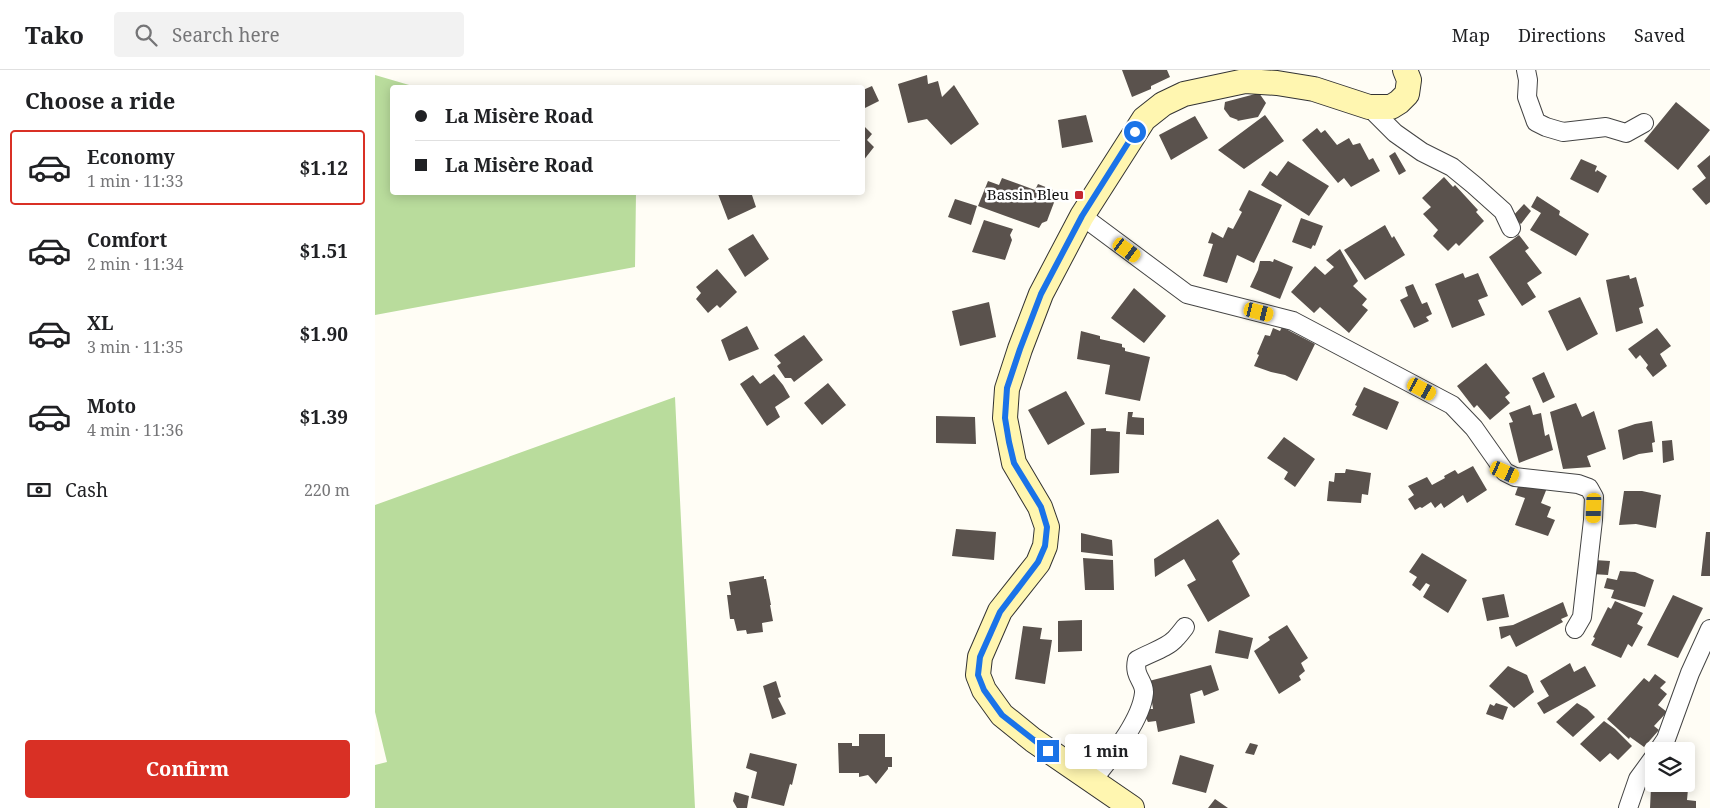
<!DOCTYPE html>
<html lang="en">
<head>
<meta charset="utf-8">
<style>
	:root { --surface:#fff; --page:#f2f2f2; --text:#202124; --muted:#757577; --line:#e0e0e0; --accent:#d93025 }
	body { margin:0; font-family:"Noto Serif",serif; background:var(--page); color:var(--text); height:100vh; display:flex; flex-direction:column; font-size:19px; white-space:nowrap }
	* { box-sizing:border-box; margin:0 }
	p { font-size:16px; color:var(--muted) }
	.icon { flex:none; width:28px; height:28px; fill:none; stroke:currentColor; stroke-width:2; stroke-linecap:round; stroke-linejoin:round }
	.map { position:relative; flex:1; overflow:hidden }
	.panel { display:flex; flex-direction:column; background:var(--surface); width:375px }
	.panel>* { flex:none }
	.hud { position:absolute; left:15px; top:15px; width:475px; height:110px; border-radius:5px; box-shadow:0 2px 12px #0003; display:grid; align-content:center; height:110px; padding:0 25px; background:var(--surface) }
	.fabs { position:absolute; left:1270px; top:672px; display:grid; gap:10px }
	.fabs a { display:grid; place-items:center; width:50px; height:50px; border-radius:5px; background:var(--surface); box-shadow:0 2px 12px #0003; font-size:25px }
	.end { position:absolute; width:22px; height:22px; margin:-11px; border:6px solid #1a73e8; background:#fff; box-shadow:0 0 0 2px #fff }
	.from { border-radius:50% }
	.bubble { position:absolute; height:35px; border-radius:5px; background:var(--surface); box-shadow:0 2px 12px #0003; font-size:16px; font-weight:700; line-height:35px; text-align:center }
	.car { position:absolute; width:15px; height:30px; margin:-15px -8px; border-radius:6px; box-shadow:0 0 4px 1px #0007; background:linear-gradient(#f5c518 24%,#345 0 40%,#f5c518 0 76%,#345 0 86%,#f5c518 0) }
	.hud b { display:flex; align-items:center; gap:18px; height:48px; font-size:19px }
	.hud b+b { border-top:1px solid var(--line) }
	.hud i { width:12px; height:12px; background:var(--text) }
	ul { padding:0; list-style:none }
	li { display:flex; align-items:center; gap:15px; height:75px; margin:0 10px 8px; padding:0 15px; border:2px solid transparent; border-radius:5px }
	li div { flex:1 }
	li b { display:block; font-size:19px }
	li em { font-style:normal; font-weight:700 }
	li.current { border-color:var(--accent) }
	li>.icon { width:45px; height:45px; stroke-width:1.5 }
	h2 { padding:0 25px; font-size:22px; line-height:60px }
	.pay { display:flex; align-items:center; gap:12px; height:55px; padding:0 25px; font-size:19px }
	.pay p { margin-inline-start:auto }
	.cta { display:flex; gap:10px; margin-top:auto; padding:10px 25px }
	.cta a { flex:1; height:58px; border-radius:5px; background:var(--accent); color:#fff; font-size:20px; font-weight:700; line-height:58px; text-align:center }
	header { display:flex; align-items:center; gap:30px; box-sizing:border-box; height:70px; padding:0 25px; background:var(--surface); border-bottom:1px solid var(--line) }
	header strong { font-size:24px }
	nav { display:flex; gap:28px; margin-inline-start:auto; font-size:18px }
	.search { width:350px; height:45px; background:var(--page); display:flex; align-items:center; gap:12px; box-sizing:border-box; padding:0 18px; border-radius:5px; color:var(--muted); font-size:19px }
	main { display:flex; flex:1; min-height:0 }
	.map>svg:first-child { display:block }
</style>
</head>
<body>
<header>
<strong>Tako</strong>
<div class="search"><svg class="icon" aria-label="search" viewBox="0 0 24 24"><circle cx="10" cy="10" r="6"/><path d="M15 15l6 6"/></svg>Search here</div>
<nav><a>Map</a><a>Directions</a><a>Saved</a></nav>
</header>
<main>
<section class="panel">
<h2>Choose a ride</h2>
<ul>
<li class="current"><svg class="icon" aria-label="car" viewBox="0 0 24 24"><path d="M5 17H2v-5l4-1 3-4h7l3 4 3 1v5h-3M9 17h6M6 11h13"/><circle cx="7" cy="17" r="2"/><circle cx="17" cy="17" r="2"/></svg><div><b>Economy</b><p>1 min · 11:33</p></div><em>$1.12</em></li>
<li><svg class="icon" aria-label="car" viewBox="0 0 24 24"><path d="M5 17H2v-5l4-1 3-4h7l3 4 3 1v5h-3M9 17h6M6 11h13"/><circle cx="7" cy="17" r="2"/><circle cx="17" cy="17" r="2"/></svg><div><b>Comfort</b><p>2 min · 11:34</p></div><em>$1.51</em></li>
<li><svg class="icon" aria-label="car" viewBox="0 0 24 24"><path d="M5 17H2v-5l4-1 3-4h7l3 4 3 1v5h-3M9 17h6M6 11h13"/><circle cx="7" cy="17" r="2"/><circle cx="17" cy="17" r="2"/></svg><div><b>XL</b><p>3 min · 11:35</p></div><em>$1.90</em></li>
<li><svg class="icon" aria-label="car" viewBox="0 0 24 24"><path d="M5 17H2v-5l4-1 3-4h7l3 4 3 1v5h-3M9 17h6M6 11h13"/><circle cx="7" cy="17" r="2"/><circle cx="17" cy="17" r="2"/></svg><div><b>Moto</b><p>4 min · 11:36</p></div><em>$1.39</em></li>
</ul>
<div class="pay"><svg class="icon" aria-label="cash" viewBox="0 0 24 24"><path d="M3 7h18v10H3z"/><circle cx="12" cy="12" r="2"/></svg>Cash<p>220 m</p></div>
<div class="cta"><a>Confirm</a></div>
</section>
<div class="map">
<svg width="1335" height="738" viewBox="0 0 1335 738">
	<rect width="100%" height="100%" fill="#fffdf5"/>
	<path fill="#b9dc9c" d="M0,5L41,17L18,18V122L261,123L260,197L0,245Z
		M300,327L320,738H0V695L12,692L0,642V435Z"/>
	<path fill="#5a524d" d="M747,0H792L795,7L776,16V19L757,27Z
		M552,5L553,14L563,11L567,27L579,15L604,54L576,75L552,49L533,53L523,14Z
		M497,16L504,31L488,39V20Z
		M884,23L891,33L883,47L862,51L863,50L855,47L849,39L850,32Z
		M1301,32L1335,60L1303,100L1269,71Z
		M711,45L718,72L687,78L683,50Z
		M890,45L909,71L869,99L843,80Z
		M820,46L833,68L796,90L784,65Z
		M488,55L497,64L492,70L499,77L488,91Z
		M942,58L946,63L950,60L962,75L974,68L978,75L985,73L994,90L998,88L1005,101L976,117L969,108L963,113L927,70Z
		M1020,82L1031,101L1024,105L1014,86Z
		M1335,85V132L1331,135L1317,119L1331,108L1322,96Z
		M1206,89L1222,96L1220,101L1221,102L1222,100L1232,106L1223,123L1195,109Z
		M913,91L954,116L934,146L886,115L895,101L902,106Z
		M1069,107L1078,117L1080,115L1103,140L1101,142L1109,151L1084,176L1081,173L1073,181L1058,166L1063,160L1048,144L1056,137L1047,128Z
		M627,108L660,120L663,114L683,122L672,151L667,153L664,158L603,136L613,111L624,115Z
		M874,120L907,135L879,193L862,185L852,213L828,206L838,174L833,173L837,162L848,168L853,157L858,159L867,142L864,140Z
		M349,122H376L381,137L353,150L343,124Z
		M1162,126L1185,141L1184,145L1214,164L1201,186L1155,160L1166,143L1156,137Z
		M580,129L602,136L596,155L573,147Z
		M1149,134L1156,141L1146,154L1137,147Z
		M926,148L948,156L940,176L938,175L936,179L917,172Z
		M609,150L638,159L635,165L637,170L630,190L597,182Z
		M1010,155L1017,168L1019,166L1030,185L990,210L969,180Z
		M378,164L394,189L370,207L353,179Z
		M1144,165L1154,178L1150,181L1167,203L1152,213L1161,227L1147,236L1114,187Z
		M965,179L983,211L978,216L992,229L987,235L993,240L974,263L945,237L939,243L916,222L940,196L950,205L959,197L951,190Z
		M899,189L918,197L905,229L875,217L883,200L885,191H895L898,192Z
		M342,199L362,222L345,238L342,235L333,243L321,229L326,223L321,217Z
		M1088,203L1090,208L1103,203L1113,226L1103,230L1110,245L1077,258L1060,214Z
		M1254,205L1255,209L1261,207L1269,236L1264,238L1268,253L1241,262L1231,210Z
		M1038,214L1047,234L1052,232L1057,244L1051,247L1054,251L1039,258L1025,230L1033,226L1030,217Z
		M759,218L791,246L769,273L736,248Z
		M1205,227L1223,264L1192,281L1173,241Z
		M614,232L621,267L585,276L577,241Z
		M372,256L384,279L354,291L346,270Z
		M907,257L940,274L922,311L910,305L896,302L879,296L884,285L882,284L890,265L895,266L898,258L905,261Z
		M1282,258L1296,276L1285,284L1292,296L1278,307L1271,298L1273,295L1265,285L1261,289L1253,279Z
		M706,261L725,266V269L747,274V277L750,278V281L775,287L765,331L730,324L735,295L702,289Z
		M429,265L448,290L419,312L416,308H410L402,296L406,293L399,285Z
		M1111,293L1135,323L1130,327L1135,333L1115,350L1102,335L1099,338L1082,316Z
		M1169,302L1180,327L1168,333L1157,308Z
		M399,304L408,315L415,327L400,337L405,347L392,356L365,314L378,305L385,314Z
		M453,313L471,335L447,355L429,333Z
		M989,317L1024,332L1012,360L977,345L982,336L980,335Z
		M691,321L710,354L673,375L653,340Z
		M1201,333L1207,347L1219,341L1231,379L1212,386L1216,397L1188,399L1175,342Z
		M1155,335L1158,345L1166,343L1170,366L1174,364L1178,380L1144,393L1134,353L1138,352L1134,343Z
		M753,342H758L757,347L769,348V365L751,364Z
		M561,346L600,347L601,374L561,373Z
		M1277,351L1280,372L1277,373L1278,382L1264,384L1248,390L1243,360L1260,354Z
		M731,358V361L745,362L744,403L715,405L716,359Z
		M909,367L940,389L920,417L909,409L913,402L892,388Z
		M1297,370L1299,390L1288,393L1287,371Z
		M1098,396L1112,420L1092,433L1088,425L1069,438L1066,433L1060,438L1056,432L1047,438L1045,437L1040,440L1033,429L1039,425L1033,416L1052,407L1057,415L1070,408L1069,406L1080,400L1083,404Z
		M971,399L996,403L993,425L987,424L986,433L952,431L954,411L959,412L960,403H970Z
		M1145,411L1172,418L1166,433L1176,437L1172,447L1180,450L1173,466L1140,455L1150,428L1140,425Z
		M1249,421H1267L1286,425L1281,458L1261,454L1244,455Z
		M843,449L865,484L857,491L875,526L833,552L812,515L821,510L809,489L780,507L779,489Z
		M581,459L621,462L619,490L577,486Z
		M1331,462H1335V506H1326Z
		M706,463L737,470L738,486L706,482Z
		M1047,483L1092,510L1073,543L1048,527L1055,515L1051,513L1045,521L1037,515L1042,507L1034,502Z
		M708,488L738,490L739,520H710Z
		M1219,490L1235,491L1233,505L1217,504Z
		M1245,501L1260,502L1279,510L1270,537L1236,528L1239,520L1229,518L1232,508L1242,510Z
		M389,506V509H391L396,535H395L398,551L387,553L388,562L372,564L371,560L362,561L359,549H355L352,525H356L354,512Z
		M1129,524L1134,547L1112,551L1107,528Z
		M1298,525L1328,538L1303,588L1272,575Z
		M1240,531L1268,543L1262,554L1268,557L1257,577L1253,574L1246,588L1216,575L1220,568L1218,567L1233,537L1236,539Z
		M1188,532L1193,546L1186,549L1188,552L1141,577L1135,565L1126,569L1124,557L1138,555Z
		M707,550V581L683,582V551Z
		M912,555L933,588L926,593L930,601L924,606L926,610L904,624L879,581L895,570L893,567Z
		M648,556L667,558L665,569L677,570L670,614L640,609Z
		M844,560L878,568L873,589L840,583Z
		M1195,593L1199,602L1210,596L1221,616L1169,644L1162,633L1174,626L1165,611Z
		M836,595L844,620L829,626L827,620L815,624L820,653L783,662L781,651L773,652L771,648L775,639H778L774,611Z
		M1133,596L1152,605L1159,622L1139,638L1114,616Z
		M1280,604L1291,612L1285,618L1292,624L1283,635L1292,642L1279,656L1284,660L1269,677L1255,667L1254,669L1232,649L1269,608L1274,612Z
		M401,611L406,627L403,628L411,644L397,649L388,616Z
		M1121,633L1133,637L1128,650L1111,644L1115,634L1119,636Z
		M1202,633L1212,639L1220,647L1198,667L1181,652Z
		M1229,651L1240,659L1257,676L1243,690L1235,683L1225,692L1205,674Z
		M484,664H510V687H517V697H513V699L501,714L493,705L484,707V703H464L463,673H477V676H484Z
		M875,673L883,675L879,685L870,683Z
		M375,683L422,694L417,715L415,714L409,736L376,728L382,702L371,698Z
		M805,685L839,695L831,723L797,714Z
		M1276,717L1313,719L1312,730L1321,731V738H1275Z
		M360,722L374,726L372,738H362L358,731Z
		M840,729L853,738H833Z"/>
	<g fill="none" stroke-linecap="round" stroke-linejoin="round">
		<defs>
			<path id="street" d="M1151,0L1153,10L1152,27L1161,52L1171,57L1188,62L1231,57L1251,63L1269,53
				M994,37L1020,63L1047,82L1077,97L1099,115L1128,141L1136,158
				M707,146L812,224L918,251L1077,335L1099,358L1130,402L1140,407L1203,414L1214,418L1219,427L1218,450L1207,547L1200,559
				M1283,681L1291,669L1315,603L1335,559
				M717,711C735,688 766,652 769,623C770,611 758,607 762,590C774,583 792,578 800,569C804,565 807,561 810,557
				M1253,738L1263,709L1279,687"/>
			<path id="secondary" d="M757,738L658,670L627,645L609,620L603,605L605,587L625,541L663,493L670,476L672,457L665,437L639,393L630,348L632,319L645,279L666,224L707,146L769,49L788,34L809,24L870,11L902,13L939,19L994,37H1016L1024,32L1032,24L1034,10L1030,0"/>
		</defs>
		<use href="#street" stroke="#444" stroke-width="20"/>
		<use href="#secondary" stroke="#333" stroke-width="26"/>
		<use href="#street" stroke="#fff" stroke-width="18"/>
		<use href="#secondary" stroke="#fff6b0" stroke-width="24"/>
	</g>
	<g fill="none" stroke-linecap="round" stroke-linejoin="round">
		<path stroke="#1a73e8" stroke-width="6" d="M673,681L627,645L609,620L603,605L605,587L625,542L663,492L670,476L672,457L666,437L639,393L634,372L630,348L632,318L645,279L666,224L707,146L760,62"/>
	</g>
	<rect fill="#c4262e" stroke="#fff" stroke-width="2" x="699" y="120" width="10" height="10" rx="2.5"/>
	<g text-anchor="middle" stroke-width="5" stroke-linejoin="round" paint-order="stroke">
		<g font-size="15" fill="#111" stroke="#fff" text-anchor="end">
			<text x="694" y="130">Bassin Bleu</text>
		</g>
	</g>
</svg>
<div class="fabs">
<a><svg class="icon" aria-label="layers" viewBox="0 0 24 24"><path d="M12 4l9 5-9 5-9-5zM3 14l9 5 9-5"/></svg></a>
</div>
<i class="end from" style="left:760px;top:62px"></i>
<i class="end" style="left:673px;top:681px"></i>
<div class="bubble" style="left:690px;top:664px;width:82px">1 min</div>
<i class="car" style="left:752px;top:180px;rotate:126deg"></i>
<i class="car" style="left:884px;top:242px;rotate:104deg"></i>
<i class="car" style="left:1047px;top:319px;rotate:118deg"></i>
<i class="car" style="left:1130px;top:402px;rotate:114deg"></i>
<i class="car" style="left:1219px;top:438px;rotate:182deg"></i>
<div class="hud">
<b><i class="from"></i>La Misère Road</b>
<b><i></i>La Misère Road</b>
</div>
</div>
</main>
</body>
</html>
